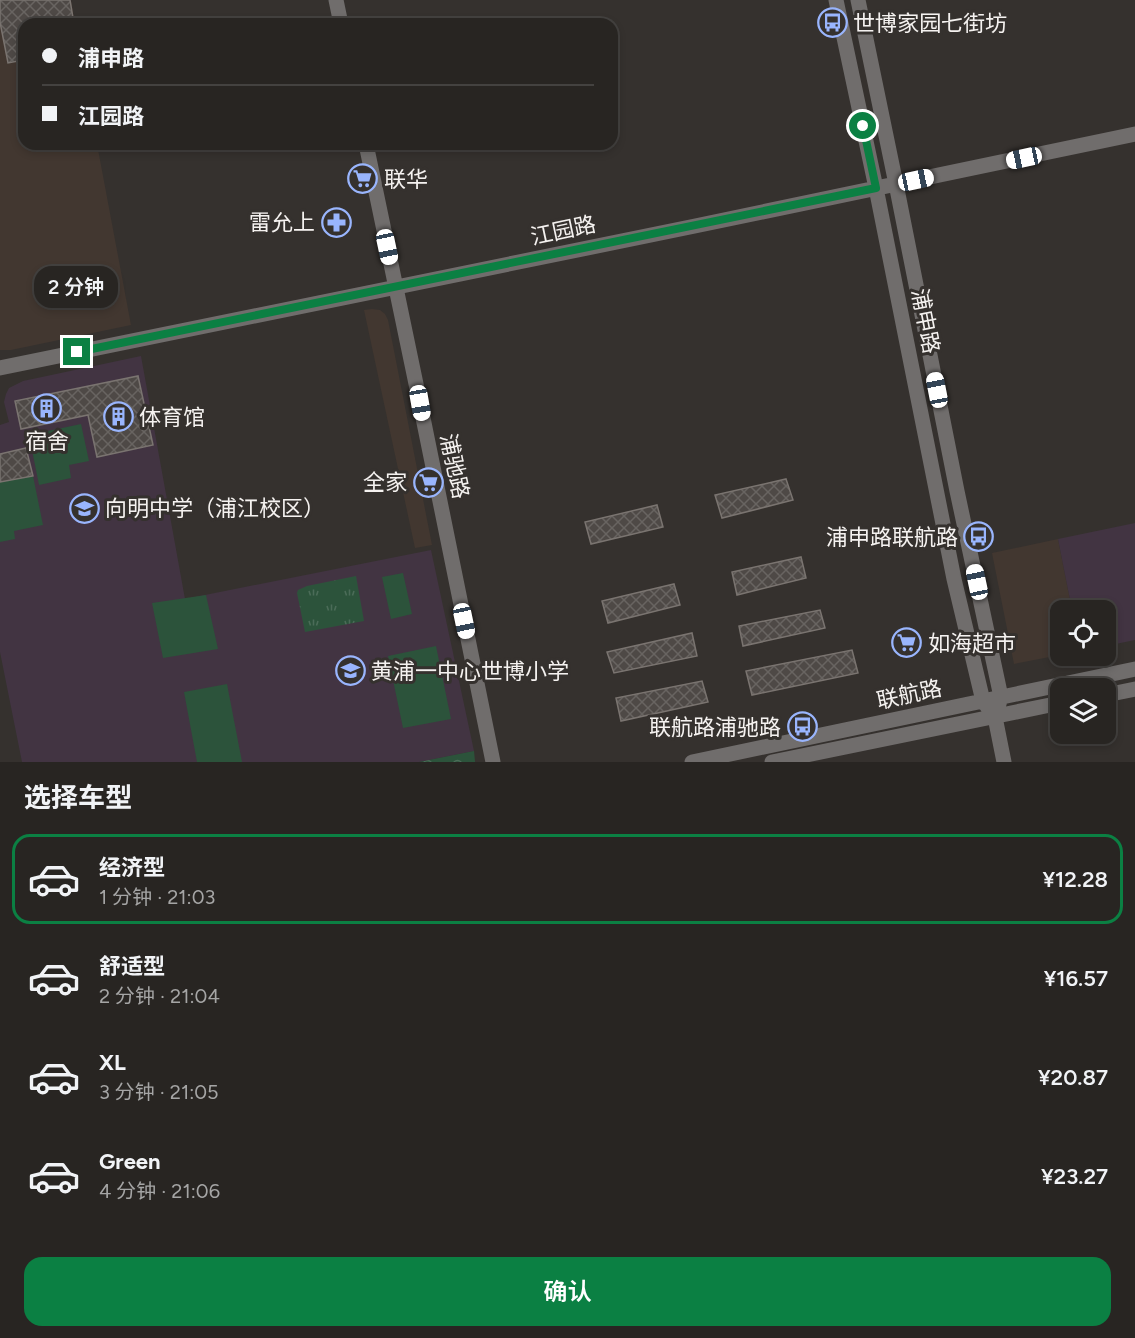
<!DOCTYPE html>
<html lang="zh">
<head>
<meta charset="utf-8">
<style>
	:root { --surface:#282522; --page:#34312f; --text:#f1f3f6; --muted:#a5a5a5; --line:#444240; --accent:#0b8043 }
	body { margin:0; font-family:Figtree,"Noto Sans SC",sans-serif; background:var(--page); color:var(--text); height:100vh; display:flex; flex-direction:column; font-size:22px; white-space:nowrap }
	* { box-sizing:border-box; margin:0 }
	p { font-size:20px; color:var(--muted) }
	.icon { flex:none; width:33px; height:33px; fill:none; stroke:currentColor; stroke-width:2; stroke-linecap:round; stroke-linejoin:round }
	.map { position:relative; height:762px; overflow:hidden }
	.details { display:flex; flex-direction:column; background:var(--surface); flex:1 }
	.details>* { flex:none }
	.banner { position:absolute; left:18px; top:18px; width:600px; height:132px; border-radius:18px; box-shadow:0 3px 9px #0003,0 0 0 2px var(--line); display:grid; align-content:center; height:132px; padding:0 24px; background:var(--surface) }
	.tools { position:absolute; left:1050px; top:600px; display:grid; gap:12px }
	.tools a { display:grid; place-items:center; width:66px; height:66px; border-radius:12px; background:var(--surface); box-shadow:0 3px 9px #0003,0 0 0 2px var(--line); font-size:30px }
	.end { position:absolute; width:27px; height:27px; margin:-14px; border:8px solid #0b8043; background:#fff; box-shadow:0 0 0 3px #fff }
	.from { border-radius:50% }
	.bubble { position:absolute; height:42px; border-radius:18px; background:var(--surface); box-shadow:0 3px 9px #0003,0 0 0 2px var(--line); font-size:20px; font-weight:600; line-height:42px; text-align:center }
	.car { position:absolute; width:18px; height:36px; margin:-18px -9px; border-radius:8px; box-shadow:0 0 4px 2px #0007; background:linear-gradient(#fff 24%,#345 0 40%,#fff 0 76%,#345 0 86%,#fff 0) }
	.banner b { display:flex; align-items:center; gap:21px; height:57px; font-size:22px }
	.banner b+b { border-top:2px solid var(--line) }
	.banner i { width:15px; height:15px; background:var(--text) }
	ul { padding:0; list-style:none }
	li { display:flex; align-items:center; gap:18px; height:90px; margin:0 12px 9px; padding:0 12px; border:3px solid transparent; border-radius:18px }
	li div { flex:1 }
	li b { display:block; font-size:22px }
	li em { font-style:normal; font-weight:600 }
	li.on { border-color:var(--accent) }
	li>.icon { width:54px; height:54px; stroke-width:1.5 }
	h2 { padding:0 24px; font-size:27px; line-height:72px }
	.primary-button { display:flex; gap:12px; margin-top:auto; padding:12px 24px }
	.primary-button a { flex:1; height:69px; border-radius:18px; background:var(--accent); color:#fff; font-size:24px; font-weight:600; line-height:69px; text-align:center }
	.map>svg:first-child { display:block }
</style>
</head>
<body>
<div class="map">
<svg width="1135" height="762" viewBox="0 0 1135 762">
	<defs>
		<pattern id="grass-tufts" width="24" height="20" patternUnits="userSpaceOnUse" patternTransform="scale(1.5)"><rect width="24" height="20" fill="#2c533b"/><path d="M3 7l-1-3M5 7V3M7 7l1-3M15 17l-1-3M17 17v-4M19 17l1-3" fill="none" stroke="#4b6c58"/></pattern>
		<pattern id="forest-crowns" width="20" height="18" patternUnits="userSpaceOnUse" patternTransform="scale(1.5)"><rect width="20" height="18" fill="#2c533b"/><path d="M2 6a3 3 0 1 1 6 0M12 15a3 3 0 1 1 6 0" fill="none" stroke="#4b6c58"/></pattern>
		<pattern id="building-cross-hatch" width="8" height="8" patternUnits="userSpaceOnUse" patternTransform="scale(1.5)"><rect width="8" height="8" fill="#4e4946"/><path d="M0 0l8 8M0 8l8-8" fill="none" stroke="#686461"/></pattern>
	</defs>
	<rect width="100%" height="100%" fill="#35312e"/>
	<path fill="#423730" d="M0,0H71L75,24H24V144H97L131,325L11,350H0Z
		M372,309L380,310L385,314L388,320L432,545L415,548L364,310Z
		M1058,539L1072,610H1060V655L1014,664L992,553Z"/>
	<path fill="#423442" d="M141,356L185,599L431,550L474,751L419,762H22L0,652V425L9,422L4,402L6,394L9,388L23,381Z
		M1135,523V640L1106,646V610H1072L1058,539Z"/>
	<path fill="url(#grass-tufts)" d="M356,576L364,621L305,632L297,593L298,590L307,586Z"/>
	<path fill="url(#forest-crowns)" d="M474,751L475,762H419Z"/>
	<path fill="#2c533b" d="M81,424L89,461L69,465L71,478L39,485L29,435Z
		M33,476L43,525L14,531L15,539L0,542V482Z
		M403,573L412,614L391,619L382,577Z
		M206,595L218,649L163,658L152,603Z
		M436,646L451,719L403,728L388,656Z
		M227,684L242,762H197L184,692Z"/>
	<path fill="url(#building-cross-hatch)" stroke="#7a7470" stroke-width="1.5" d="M0,0H70L74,24H24V60L8,63L0,22Z
		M138,376L153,445L97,457L88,415L21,429L15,401Z
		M26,448L33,476L0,482V454Z
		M786,479L793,500L722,518L715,495Z
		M657,505L663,527L591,544L585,522Z
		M801,557L806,578L737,595L732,572Z
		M674,584L680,605L608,623L602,601Z
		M820,610L825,628L743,646L739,626Z
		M692,633L697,656L614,673L607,652Z
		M852,650L858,673L752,695L746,671Z
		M702,681L708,702L621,721L616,698Z"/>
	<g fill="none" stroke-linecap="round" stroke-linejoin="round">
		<path stroke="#706d6c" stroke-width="15" d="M336,0L341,24
			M836,0L876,188L954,579L983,701L995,717L1004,762
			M858,0L896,184L957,491L1001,697L995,717
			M366,144L420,403L493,762
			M0,368L695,226L1135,134
			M1106,695L1135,689
			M692,762L1135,669
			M772,762L1060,703"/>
	</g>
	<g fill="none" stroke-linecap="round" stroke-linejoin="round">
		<path stroke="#0b8043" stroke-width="8" d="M77,352L876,188L863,126"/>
	</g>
	<defs>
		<symbol id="bus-ring" viewBox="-11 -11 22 22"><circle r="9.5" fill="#35312e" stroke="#99b5fd" stroke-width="1.5"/><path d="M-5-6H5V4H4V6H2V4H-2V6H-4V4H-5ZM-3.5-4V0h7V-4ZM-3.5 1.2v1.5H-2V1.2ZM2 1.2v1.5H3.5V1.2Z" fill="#99b5fd"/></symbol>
		<symbol id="supermarket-ring" viewBox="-11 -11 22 22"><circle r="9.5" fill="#35312e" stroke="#99b5fd" stroke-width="1.5"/><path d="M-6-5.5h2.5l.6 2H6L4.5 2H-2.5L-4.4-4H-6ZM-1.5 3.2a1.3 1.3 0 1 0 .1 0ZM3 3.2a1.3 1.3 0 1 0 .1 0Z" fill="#99b5fd"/></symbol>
		<symbol id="pharmacy-ring" viewBox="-11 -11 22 22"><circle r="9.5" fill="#35312e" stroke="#99b5fd" stroke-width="1.5"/><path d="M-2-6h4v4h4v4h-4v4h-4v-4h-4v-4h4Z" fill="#99b5fd"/></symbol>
		<symbol id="building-ring" viewBox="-11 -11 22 22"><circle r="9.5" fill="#35312e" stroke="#99b5fd" stroke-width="1.5"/><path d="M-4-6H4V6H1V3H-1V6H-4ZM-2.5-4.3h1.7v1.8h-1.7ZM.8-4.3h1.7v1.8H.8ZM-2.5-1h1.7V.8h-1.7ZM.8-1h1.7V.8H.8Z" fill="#99b5fd"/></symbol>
		<symbol id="school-ring" viewBox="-11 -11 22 22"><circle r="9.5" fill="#35312e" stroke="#99b5fd" stroke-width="1.5"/><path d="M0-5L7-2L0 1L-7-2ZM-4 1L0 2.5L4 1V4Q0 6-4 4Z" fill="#99b5fd"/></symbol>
	</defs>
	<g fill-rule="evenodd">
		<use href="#bus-ring" x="816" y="6" width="33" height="33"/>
		<use href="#supermarket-ring" x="346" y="162" width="33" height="33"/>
		<use href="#pharmacy-ring" x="320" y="206" width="33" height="33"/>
		<use href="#building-ring" x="30" y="392" width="33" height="33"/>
		<use href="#building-ring" x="102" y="400" width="33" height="33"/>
		<use href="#supermarket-ring" x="412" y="466" width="33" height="33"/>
		<use href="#school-ring" x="68" y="492" width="33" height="33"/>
		<use href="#bus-ring" x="962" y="520" width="33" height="33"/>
		<use href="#supermarket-ring" x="890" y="626" width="33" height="33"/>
		<use href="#school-ring" x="334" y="654" width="33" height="33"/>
		<use href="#bus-ring" x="786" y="710" width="33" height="33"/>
	</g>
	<g text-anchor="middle" stroke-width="6" stroke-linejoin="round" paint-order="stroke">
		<g font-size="22" fill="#f5f2f0" stroke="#35312e" text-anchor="start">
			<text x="853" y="31">世博家园七街坊</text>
			<text x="384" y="187">联华</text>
			<text x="315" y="230" text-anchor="end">雷允上</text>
			<text x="139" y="425">体育馆</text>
			<text x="47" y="449" text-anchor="middle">宿舍</text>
			<text x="407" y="490" text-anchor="end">全家</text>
			<text x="105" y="516">向明中学（浦江校区）</text>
			<text x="958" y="545" text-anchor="end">浦申路联航路</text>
			<text x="928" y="651">如海超市</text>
			<text x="371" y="679">黄浦一中心世博小学</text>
			<text x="781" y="735" text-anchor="end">联航路浦驰路</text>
		</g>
		<g font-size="22" fill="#f5f2f0" stroke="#35312e">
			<text transform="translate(563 230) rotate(-12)" y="8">江园路</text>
			<text transform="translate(926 321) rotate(79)" y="8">浦申路</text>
			<text transform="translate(455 466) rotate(78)" y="8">浦驰路</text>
			<text transform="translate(909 694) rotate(-12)" y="8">联航路</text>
		</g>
	</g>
</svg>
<div class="tools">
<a><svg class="icon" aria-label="locate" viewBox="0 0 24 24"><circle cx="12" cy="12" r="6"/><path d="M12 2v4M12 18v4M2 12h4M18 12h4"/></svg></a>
<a><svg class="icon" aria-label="layers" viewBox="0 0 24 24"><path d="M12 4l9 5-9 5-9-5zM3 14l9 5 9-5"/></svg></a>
</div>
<i class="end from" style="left:863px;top:126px"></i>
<i class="end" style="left:77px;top:352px"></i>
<div class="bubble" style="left:34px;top:266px;width:84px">2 分钟</div>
<i class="car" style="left:1024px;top:158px;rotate:258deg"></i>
<i class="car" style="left:916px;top:180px;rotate:78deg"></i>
<i class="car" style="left:387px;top:247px;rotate:168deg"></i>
<i class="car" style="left:937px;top:390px;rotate:349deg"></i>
<i class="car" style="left:420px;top:403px;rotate:170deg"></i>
<i class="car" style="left:977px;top:582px;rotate:348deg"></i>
<i class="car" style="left:464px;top:621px;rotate:168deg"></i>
<div class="banner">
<b><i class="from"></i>浦申路</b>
<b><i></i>江园路</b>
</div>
</div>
<section class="details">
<h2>选择车型</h2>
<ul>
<li class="on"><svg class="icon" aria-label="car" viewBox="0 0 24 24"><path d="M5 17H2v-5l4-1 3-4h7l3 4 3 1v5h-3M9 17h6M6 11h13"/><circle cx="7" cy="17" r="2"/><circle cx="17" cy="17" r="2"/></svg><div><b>经济型</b><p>1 分钟 · 21:03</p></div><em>¥12.28</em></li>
<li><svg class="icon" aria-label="car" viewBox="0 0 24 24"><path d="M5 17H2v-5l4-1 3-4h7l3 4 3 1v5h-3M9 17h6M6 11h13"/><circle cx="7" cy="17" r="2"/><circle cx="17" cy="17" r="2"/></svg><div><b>舒适型</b><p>2 分钟 · 21:04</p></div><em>¥16.57</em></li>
<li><svg class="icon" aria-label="car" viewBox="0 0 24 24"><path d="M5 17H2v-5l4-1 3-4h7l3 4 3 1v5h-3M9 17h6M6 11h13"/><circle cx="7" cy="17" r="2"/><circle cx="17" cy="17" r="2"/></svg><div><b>XL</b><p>3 分钟 · 21:05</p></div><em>¥20.87</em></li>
<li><svg class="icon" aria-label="car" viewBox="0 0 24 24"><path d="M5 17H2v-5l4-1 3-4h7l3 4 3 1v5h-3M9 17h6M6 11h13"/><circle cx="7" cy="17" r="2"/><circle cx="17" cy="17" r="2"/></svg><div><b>Green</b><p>4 分钟 · 21:06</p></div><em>¥23.27</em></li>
</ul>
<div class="primary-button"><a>确认</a></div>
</section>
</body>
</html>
